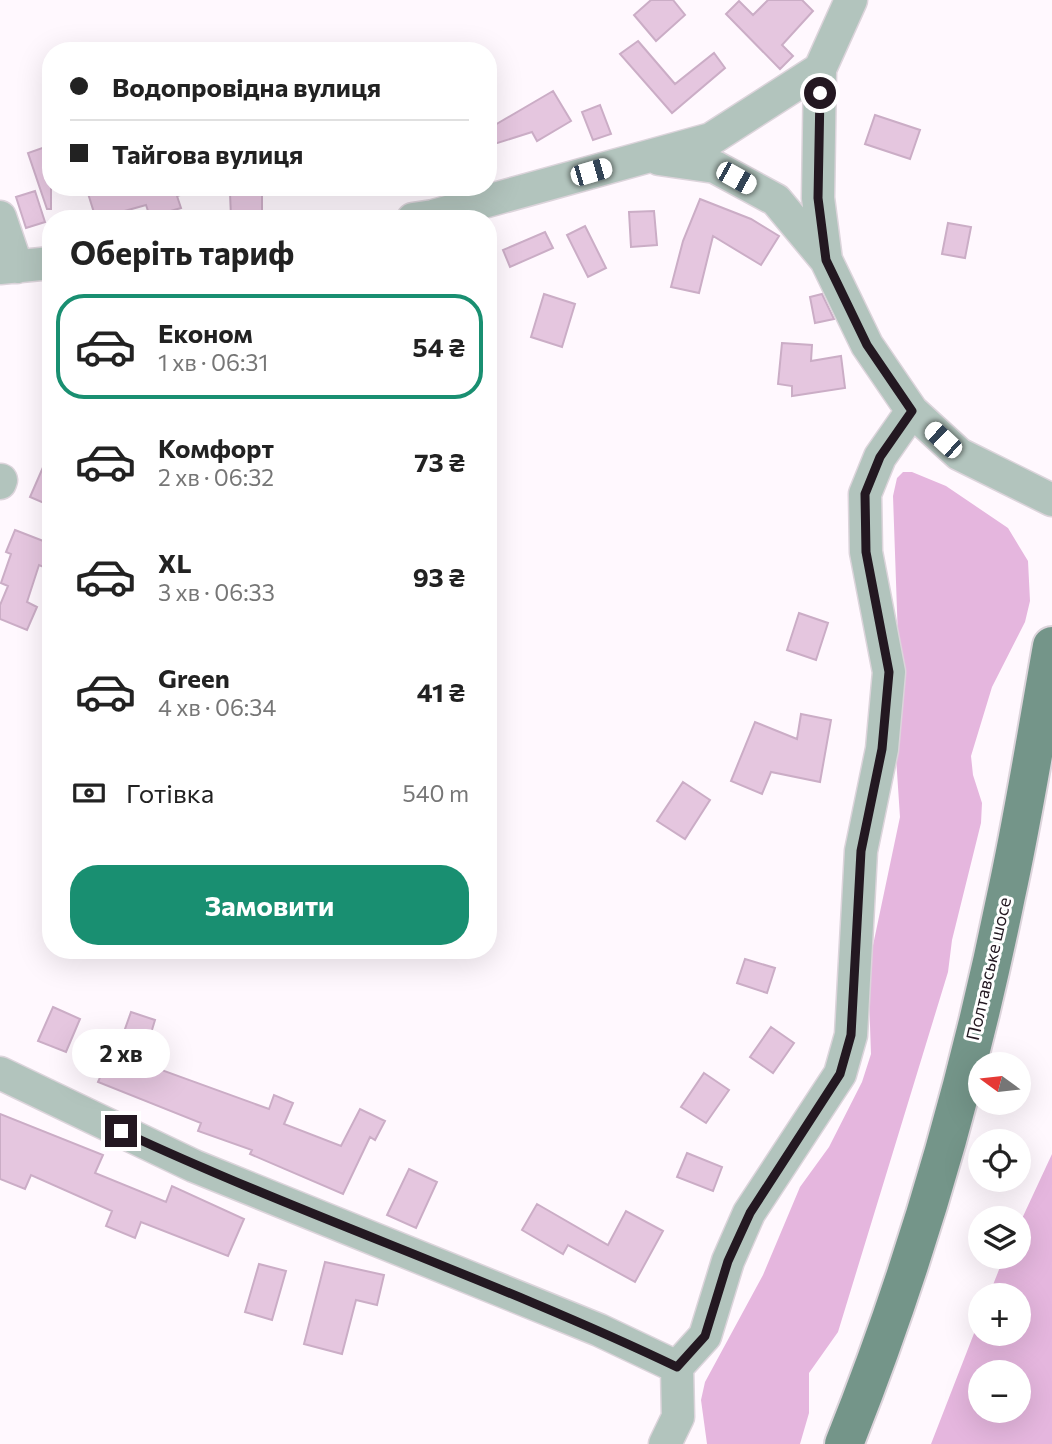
<!DOCTYPE html>
<html lang="uk">
<head>
<meta charset="utf-8">
<style>
	:root { --surface:#fff; --page:#f2f2f2; --text:#222; --muted:#767676; --line:#e0e0e0; --accent:#198f71 }
	body { margin:0; font-family:Commissioner,sans-serif; background:var(--page); color:var(--text); height:100vh; display:flex; flex-direction:column; font-size:26px; white-space:nowrap }
	* { box-sizing:border-box; margin:0 }
	p { font-size:23px; color:var(--muted) }
	.icon { flex:none; width:38px; height:38px; fill:none; stroke:currentColor; stroke-width:2; stroke-linecap:round; stroke-linejoin:round }
	.map { position:relative; flex:1; overflow:hidden }
	.panel { position:absolute; left:42px; top:210px; width:455px; height:749px; display:flex; flex-direction:column; background:var(--surface); border-radius:28px; box-shadow:0 7px 28px #0002 }
	.panel>* { flex:none }
	.hud { position:absolute; left:42px; top:42px; width:455px; height:154px; border-radius:28px; box-shadow:0 7px 28px #0002; display:grid; align-content:center; height:154px; padding:0 28px; background:var(--surface) }
	.needle { width:46px; rotate:285deg }
	.controls { position:absolute; left:968px; top:1052px; display:grid; gap:14px }
	.controls a { display:grid; place-items:center; width:63px; height:63px; border-radius:50%; background:var(--surface); box-shadow:0 7px 28px #0002; font-size:35px }
	.end { position:absolute; width:32px; height:32px; margin:-16px; border:9px solid #231821; background:#fff; box-shadow:0 0 0 4px #fff }
	.from { border-radius:50% }
	.bubble { position:absolute; height:49px; border-radius:24px; background:var(--surface); box-shadow:0 7px 28px #0002; font-size:23px; font-weight:700; line-height:49px; text-align:center }
	.car { position:absolute; width:21px; height:42px; margin:-21px -10px; border-radius:9px; box-shadow:0 0 5px 2px #0007; background:linear-gradient(#fff 24%,#345 0 40%,#fff 0 76%,#345 0 86%,#fff 0) }
	.hud b { display:flex; align-items:center; gap:24px; height:66px; font-size:26px }
	.hud b+b { border-top:2px solid var(--line) }
	.hud i { width:18px; height:18px; background:var(--text) }
	ul { padding:0; list-style:none }
	li { display:flex; align-items:center; gap:21px; height:105px; margin:0 14px 10px; padding:0 14px; border:4px solid transparent; border-radius:28px }
	li div { flex:1 }
	li b { display:block; font-size:26px }
	li em { font-style:normal; font-weight:700 }
	li.current { border-color:var(--accent) }
	li>.icon { width:63px; height:63px; stroke-width:1.5 }
	h2 { padding:0 28px; font-size:32px; line-height:84px }
	.pay { display:flex; align-items:center; gap:18px; height:77px; padding:0 28px; font-size:26px }
	.pay p { margin-inline-start:auto }
	.action { display:flex; gap:14px; margin-top:auto; padding:14px 28px }
	.action a { flex:1; height:80px; border-radius:28px; background:var(--accent); color:#fff; font-size:28px; font-weight:700; line-height:80px; text-align:center }
	.map>svg:first-child { display:block }
</style>
</head>
<body>
<div class="map">
<svg width="1052" height="1444" viewBox="0 0 1052 1444">
	<rect width="100%" height="100%" fill="#fff8fe"/>
	<path fill="#e5b6de" fill-rule="evenodd" d="M903,472H912L946,486L1008,528L1028,561L1030,601L1025,622L992,687L971,756L973,775L982,803L981,823L952,940L948,972L838,1332L809,1373V1413L800,1444H707L701,1400L705,1382L763,1275L800,1187L829,1147L862,1082L871,1054L868,969L900,817L894,727L898,639L893,496L897,478Z
		M1052,1154V1444H931L980,1318V1334H1018V1295H989L1004,1257L1018,1256L1019,1225ZM980,1372H1018V1410H980Z"/>
	<path fill="#e5c6df" stroke="#cbadc6" stroke-width="2" d="M651,0H673L685,15L656,41L634,15Z
		M768,0H802L813,11L782,45L793,56L780,69L726,14L739,1L753,15Z
		M638,41L675,84L714,53L725,68L672,113L620,54Z
		M553,91L571,121L537,141L532,132L488,146V129Z
		M600,105L611,134L593,140L582,112Z
		M875,115L920,130L910,159L865,144Z
		M51,145V209H47L28,153Z
		M86,187H190V192L177,196L181,208L150,217L146,205L96,219Z
		M35,191L45,222L26,228L16,197Z
		M262,192V216L231,217L230,193Z
		M700,199L751,219L779,236L761,265L713,236L699,293L671,287L683,241Z
		M654,211L657,245L631,247L629,212Z
		M948,223L971,227L965,258L942,254Z
		M585,226L606,268L588,277L567,235Z
		M545,232L553,248L510,267L503,250Z
		M544,294L575,304L562,347L531,337Z
		M822,294L834,319L815,323L810,297Z
		M782,343L812,345L811,361L841,356L845,388L792,396V386L778,384Z
		M51,449V506L30,497Z
		M15,530L51,544V570L39,565L27,602L37,607L27,630L0,619V605L8,586L1,583L11,554L6,552Z
		M799,613L828,623L816,660L787,650Z
		M801,714L831,720L820,782L771,772L762,794L731,781L755,722L797,739Z
		M683,782L710,800L685,839L657,821Z
		M745,959L775,968L767,993L737,983Z
		M53,1007L80,1019L66,1052L38,1041Z
		M131,1012L155,1020L142,1063L269,1109L274,1095L293,1103L284,1124L341,1146L360,1109L385,1121L375,1140L370,1137L343,1194L250,1154L252,1150L198,1131L201,1123L98,1082L116,1041L120,1043Z
		M771,1027L794,1043L773,1073L750,1057Z
		M704,1073L729,1090L706,1123L681,1107Z
		M0,1114L103,1155L95,1173L166,1202L172,1186L244,1219L228,1256L141,1222L135,1238L106,1226L112,1211L31,1175L25,1189L0,1179Z
		M687,1153L722,1167L713,1191L677,1177Z
		M409,1169L437,1182L416,1228L387,1215Z
		M537,1204L608,1245L626,1211L663,1231L635,1282L568,1245L563,1254L522,1230Z
		M325,1262L384,1275L377,1305L356,1300L342,1354L304,1344Z
		M259,1264L286,1271L272,1320L245,1312Z"/>
	<g fill="none" stroke-linecap="round" stroke-linejoin="round">
		<defs>
			<path id="minor" d="M851,0L820,69L818,198L826,260L867,345L912,411L959,454L1052,500
				M659,159L715,167L776,200L826,260
				M0,217L17,267
				M413,219L433,216L711,139L820,69
				M0,268L51,263
				M0,483L1,480
				M0,1073L194,1166L599,1330L677,1367
				M665,1444L678,1417L677,1367L705,1336L728,1261L749,1213L840,1074L851,1035L861,851L882,749L889,672L866,552L865,494L880,457L912,411"/>
			<path id="major" d="M844,1444C915,1267 968,1083 1006,896C1024,814 1037,730 1052,646"/>
		</defs>
		<use href="#minor" stroke="#dcd4db" stroke-width="35"/>
		<use href="#major" stroke="#dcd4db" stroke-width="42"/>
		<use href="#minor" stroke="#b2c4bd" stroke-width="32"/>
		<use href="#major" stroke="#749589" stroke-width="38"/>
	</g>
	<g fill="none" stroke-linecap="round" stroke-linejoin="round">
		<path stroke="#231821" stroke-width="9" d="M121,1131C303,1216 495,1280 677,1367L705,1336L728,1261L750,1213L840,1074L851,1035L861,851L882,749L889,672L866,552L865,494L880,457L912,411L867,345L826,260L818,198L820,93"/>
	</g>
	<g text-anchor="middle" stroke-width="6" stroke-linejoin="round" paint-order="stroke">
		<g font-size="18" fill="#231821" stroke="#fff">
			<text transform="translate(989 969) rotate(-77)" y="6">Полтавське шосе</text>
		</g>
	</g>
</svg>
<div class="controls">
<a><svg class="needle" viewBox="-14 -14 28 28"><path d="M0-13l5 13h-10z" fill="#e53935"/><path d="M0 13l5-13h-10z" fill="#767676"/></svg></a>
<a><svg class="icon" aria-label="locate" viewBox="0 0 24 24"><circle cx="12" cy="12" r="6"/><path d="M12 2v4M12 18v4M2 12h4M18 12h4"/></svg></a>
<a><svg class="icon" aria-label="layers" viewBox="0 0 24 24"><path d="M12 4l9 5-9 5-9-5zM3 14l9 5 9-5"/></svg></a>
<a>+</a>
<a>−</a>
</div>
<i class="end from" style="left:820px;top:93px"></i>
<i class="end" style="left:121px;top:1131px"></i>
<div class="bubble" style="left:72px;top:1029px;width:98px">2 хв</div>
<i class="car" style="left:591px;top:172px;rotate:74deg"></i>
<i class="car" style="left:736px;top:178px;rotate:119deg"></i>
<i class="car" style="left:943px;top:440px;rotate:313deg"></i>
<div class="hud">
<b><i class="from"></i>Водопровідна вулиця</b>
<b><i></i>Тайгова вулиця</b>
</div>
<section class="panel">
<h2>Оберіть тариф</h2>
<ul>
<li class="current"><svg class="icon" aria-label="car" viewBox="0 0 24 24"><path d="M5 17H2v-5l4-1 3-4h7l3 4 3 1v5h-3M9 17h6M6 11h13"/><circle cx="7" cy="17" r="2"/><circle cx="17" cy="17" r="2"/></svg><div><b>Економ</b><p>1 хв · 06:31</p></div><em>54 ₴</em></li>
<li><svg class="icon" aria-label="car" viewBox="0 0 24 24"><path d="M5 17H2v-5l4-1 3-4h7l3 4 3 1v5h-3M9 17h6M6 11h13"/><circle cx="7" cy="17" r="2"/><circle cx="17" cy="17" r="2"/></svg><div><b>Комфорт</b><p>2 хв · 06:32</p></div><em>73 ₴</em></li>
<li><svg class="icon" aria-label="car" viewBox="0 0 24 24"><path d="M5 17H2v-5l4-1 3-4h7l3 4 3 1v5h-3M9 17h6M6 11h13"/><circle cx="7" cy="17" r="2"/><circle cx="17" cy="17" r="2"/></svg><div><b>XL</b><p>3 хв · 06:33</p></div><em>93 ₴</em></li>
<li><svg class="icon" aria-label="car" viewBox="0 0 24 24"><path d="M5 17H2v-5l4-1 3-4h7l3 4 3 1v5h-3M9 17h6M6 11h13"/><circle cx="7" cy="17" r="2"/><circle cx="17" cy="17" r="2"/></svg><div><b>Green</b><p>4 хв · 06:34</p></div><em>41 ₴</em></li>
</ul>
<div class="pay"><svg class="icon" aria-label="cash" viewBox="0 0 24 24"><path d="M3 7h18v10H3z"/><circle cx="12" cy="12" r="2"/></svg>Готівка<p>540 m</p></div>
<div class="action"><a>Замовити</a></div>
</section>
</div>
</body>
</html>
